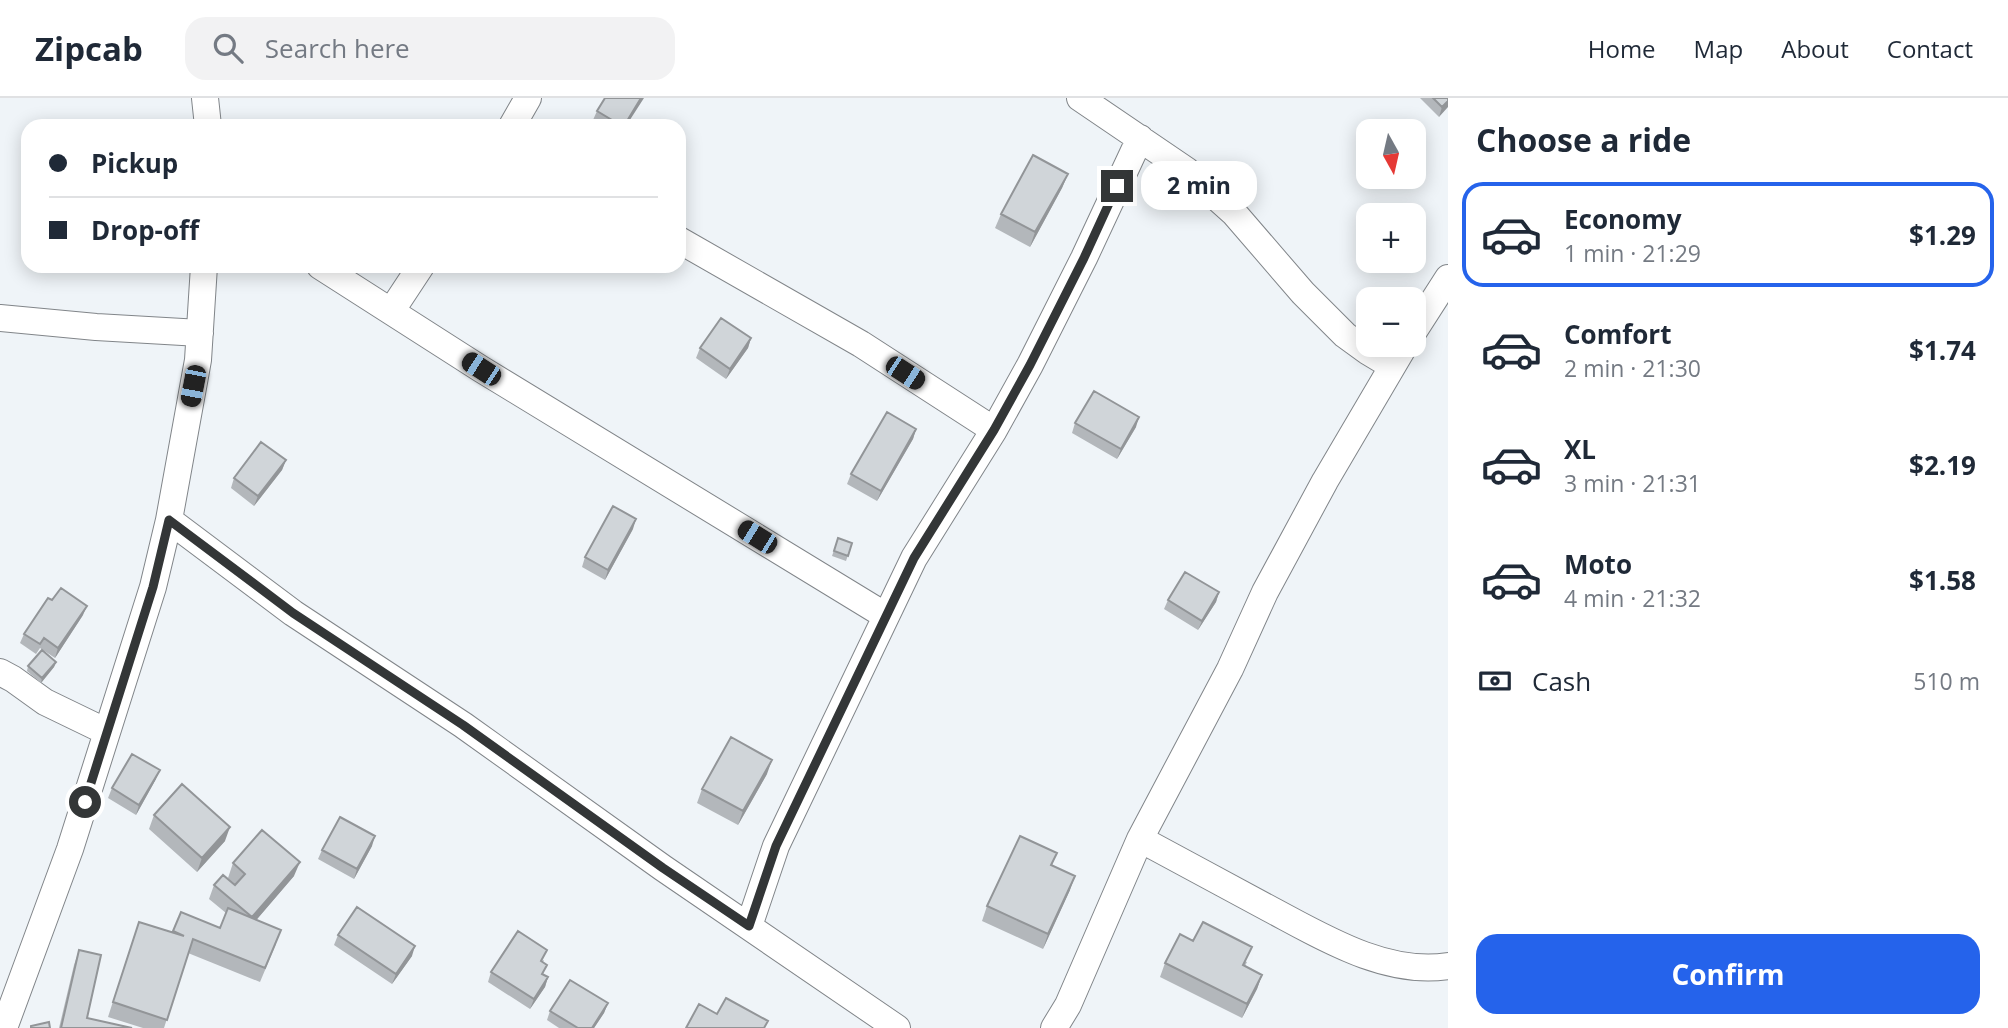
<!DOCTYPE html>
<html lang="en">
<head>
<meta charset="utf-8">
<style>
	:root { --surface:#fff; --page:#f2f2f3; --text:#1f2937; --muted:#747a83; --line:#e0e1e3; --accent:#2563eb }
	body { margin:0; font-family:"Open Sans",sans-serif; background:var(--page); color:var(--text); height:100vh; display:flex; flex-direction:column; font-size:26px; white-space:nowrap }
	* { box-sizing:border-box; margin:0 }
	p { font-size:23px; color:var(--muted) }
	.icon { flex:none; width:38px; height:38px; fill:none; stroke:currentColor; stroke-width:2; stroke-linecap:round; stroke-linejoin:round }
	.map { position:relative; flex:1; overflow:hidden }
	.sheet { display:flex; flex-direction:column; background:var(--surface); width:560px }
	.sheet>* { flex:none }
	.hud { position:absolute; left:21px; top:21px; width:665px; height:154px; border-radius:21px; box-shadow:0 4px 18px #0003; display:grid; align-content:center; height:154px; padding:0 28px; background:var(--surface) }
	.needle { width:46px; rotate:172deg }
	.tools { position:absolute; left:1356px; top:21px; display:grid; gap:14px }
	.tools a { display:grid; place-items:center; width:70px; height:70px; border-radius:14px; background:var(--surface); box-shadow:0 4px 18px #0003; font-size:35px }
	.end { position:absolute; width:32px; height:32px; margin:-16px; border:9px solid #333637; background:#fff; box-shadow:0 0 0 4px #fff }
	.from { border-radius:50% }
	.bubble { position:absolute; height:49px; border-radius:21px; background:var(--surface); box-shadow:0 4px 18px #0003; font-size:23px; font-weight:700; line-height:49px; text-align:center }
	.car { position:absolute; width:21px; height:42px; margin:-21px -10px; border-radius:9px; box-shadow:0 0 5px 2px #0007; background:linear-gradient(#222 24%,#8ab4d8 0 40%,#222 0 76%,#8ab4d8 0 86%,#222 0) }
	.hud b { display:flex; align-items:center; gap:24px; height:66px; font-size:26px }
	.hud b+b { border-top:2px solid var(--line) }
	.hud i { width:18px; height:18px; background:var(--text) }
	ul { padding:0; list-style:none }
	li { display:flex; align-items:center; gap:21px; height:105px; margin:0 14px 10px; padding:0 14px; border:4px solid transparent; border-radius:21px }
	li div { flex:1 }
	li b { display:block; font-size:26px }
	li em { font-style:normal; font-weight:700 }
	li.on { border-color:var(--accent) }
	li>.icon { width:63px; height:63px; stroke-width:1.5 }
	h2 { padding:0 28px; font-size:32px; line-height:84px }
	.pay { display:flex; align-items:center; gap:18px; height:77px; padding:0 28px; font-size:26px }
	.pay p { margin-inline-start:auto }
	.action { display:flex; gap:14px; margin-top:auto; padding:14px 28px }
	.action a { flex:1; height:80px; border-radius:21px; background:var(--accent); color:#fff; font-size:28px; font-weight:700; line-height:80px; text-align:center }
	header { display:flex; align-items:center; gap:42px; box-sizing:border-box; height:98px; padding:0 35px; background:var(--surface); border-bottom:2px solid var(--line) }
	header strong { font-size:33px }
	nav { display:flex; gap:38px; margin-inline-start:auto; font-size:24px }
	.search { width:490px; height:63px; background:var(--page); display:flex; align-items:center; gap:18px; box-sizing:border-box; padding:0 24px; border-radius:21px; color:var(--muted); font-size:26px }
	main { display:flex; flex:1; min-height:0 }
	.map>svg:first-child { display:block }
</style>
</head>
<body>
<header>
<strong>Zipcab</strong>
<div class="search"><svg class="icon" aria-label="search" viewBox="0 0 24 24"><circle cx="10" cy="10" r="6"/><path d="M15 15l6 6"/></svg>Search here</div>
<nav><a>Home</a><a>Map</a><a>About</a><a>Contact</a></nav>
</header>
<main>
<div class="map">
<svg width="1448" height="930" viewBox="0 0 1448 930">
	<rect width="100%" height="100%" fill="#eff4f8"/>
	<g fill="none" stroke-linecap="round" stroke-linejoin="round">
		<defs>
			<path id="minor" d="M205,0L208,28
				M1080,0L1186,72L1234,115L1303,195L1345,237L1367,253L1392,268
				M512,28L528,0
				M679,142L861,246L994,332
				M320,168L481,271L886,518
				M392,212L421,168
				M0,220L96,229L200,235
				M1414,233L1448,180
				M169,422L293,515L463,627L663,770L897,930
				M0,574L13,581L45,604L107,634
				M1140,741C1183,764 1225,787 1268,810C1321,838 1385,878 1448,868
				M749,828L776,748L914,460L994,332L1030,267L1084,160L1140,40
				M4,930L70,751L153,489L169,422L198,262L204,168
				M1054,930L1068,907L1140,741L1230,571L1265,494L1325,383L1405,247"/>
		</defs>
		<use href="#minor" stroke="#818589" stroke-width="28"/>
		<use href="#minor" stroke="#fff" stroke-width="26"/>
	</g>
	<path fill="#b3b7bb" d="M1420,0H1448L1439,19Z
		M597,13L626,28H602L593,22Z
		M1068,76L1062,90L1030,149L995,130L1001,116Z
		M751,240L748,250L726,281L696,260L700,250Z
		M1075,325L1136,329L1117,361L1072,335Z
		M916,331L913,341L877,403L847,386L851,376Z
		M286,362L282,372L254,408L231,390L234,380Z
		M633,431L605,482L582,469L585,459Z
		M838,440L852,445L846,463L832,458Z
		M1219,494L1216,504L1198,532L1164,511L1168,502Z
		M83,517L55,560L40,550L36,556L20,545L24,536Z
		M56,564L54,569L41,585L27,573L28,568Z
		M767,676L738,727L697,705L702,691Z
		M156,681L136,717L108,700L112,690Z
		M154,717L225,743L197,774L149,731Z
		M372,748L354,781L318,761L322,752Z
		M1057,755L1052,767L1070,792L1043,851L982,823L987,808Z
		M233,765L294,778L256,822L276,846L260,884L188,855L164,930H143L108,919L134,838L173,835L181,814L220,830L226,815L209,801L214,787H236L228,780Z
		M338,837L412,858L392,886L334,847Z
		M1193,843L1247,864L1245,868L1262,877L1257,891L1242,920L1160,879L1165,865Z
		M79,852L87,920L132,930H59L74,867Z
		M544,862L543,864V877L548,879L545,889L530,911L488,884L491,874Z
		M608,905L604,915L594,930H559L547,922L550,913Z"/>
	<path fill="#929598" d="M641,0H644L626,28H624Z
		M1448,3V9L1439,19L1442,9Z
		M1068,76L1062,90L1030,149L1035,134Z
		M751,240L748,250L726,281L730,271Z
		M1139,319L1136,329L1117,361L1121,351Z
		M916,331L913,341L877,403L881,393Z
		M286,362L282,372L254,408L258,398Z
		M636,421L633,431L605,482L608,472Z
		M1219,494L1216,504L1198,532L1202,523Z
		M87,508L83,517L55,560L58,550Z
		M56,564L54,569L41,585L42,580Z
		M772,662L767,676L738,727L743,713Z
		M160,672L156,681L136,717L139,707Z
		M230,729L225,743L197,774L202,760Z
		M375,738L372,748L354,781L357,771Z
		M300,764L294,778L247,833L252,819Z
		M1075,778L1070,792L1043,851L1048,836Z
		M415,848L412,858L392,886L396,876Z
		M1262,877L1257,891L1242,920L1247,906Z
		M548,879L545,889L530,911L534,901Z
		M608,905L604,915L594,930H592Z"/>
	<path fill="#d0d5d9" stroke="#929598" stroke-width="2" d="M605,0H641L624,28H622L597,13Z
		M1433,0H1448V3L1442,9Z
		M1033,57L1068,76L1035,134L1001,116Z
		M721,220L751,240L730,271L700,250Z
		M1094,293L1139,319L1121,351L1075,325Z
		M887,314L916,331L881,393L851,376Z
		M261,344L286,362L258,398L234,380Z
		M613,408L636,421L608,472L585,459Z
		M838,440L852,445L848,458L834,453Z
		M1185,474L1219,494L1202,523L1168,502Z
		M61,490L87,508L58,550L44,540L40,546L24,536L48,500L52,502Z
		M42,552L56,564L42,580L28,568Z
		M731,639L772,662L743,713L702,691Z
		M132,656L160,672L139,707L112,690Z
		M182,686L230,729L202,760L154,717Z
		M340,719L375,738L357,771L322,752Z
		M262,732L300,764L252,819L214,787L223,777L235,787L245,776L233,765Z
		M1020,738L1057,755L1051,767L1075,778L1048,836L987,808Z
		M357,809L415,848L396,876L338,837Z
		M228,810L281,832L265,870L193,841L167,922L113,904L139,824L184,838L173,833L181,814L220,830Z
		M1203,824L1252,849L1243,867L1262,877L1247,906L1165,865L1180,836L1193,843Z
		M518,833L547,852L541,863L547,867L542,876L548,879L534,901L491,874Z
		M79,852L101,857L87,920L132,930H61Z
		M570,882L608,905L592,930H578L550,913Z
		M726,900L768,923L764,930H686L699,906L717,916Z
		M49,924L50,930H31V928Z"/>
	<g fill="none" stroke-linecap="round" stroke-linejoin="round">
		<path stroke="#333637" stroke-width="9" d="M85,704L153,489L169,422L293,515L463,627L663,770L749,828L776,748L914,460L994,332L1030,267L1084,160L1117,88"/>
	</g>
</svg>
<div class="tools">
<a><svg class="needle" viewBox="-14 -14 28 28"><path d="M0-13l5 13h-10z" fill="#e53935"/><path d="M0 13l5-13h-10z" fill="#747a83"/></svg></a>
<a>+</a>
<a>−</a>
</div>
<i class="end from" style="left:85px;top:704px"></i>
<i class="end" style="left:1117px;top:88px"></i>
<div class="bubble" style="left:1141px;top:63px;width:116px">2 min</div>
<i class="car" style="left:481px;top:271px;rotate:303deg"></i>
<i class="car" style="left:905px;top:275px;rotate:123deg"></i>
<i class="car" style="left:193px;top:288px;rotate:191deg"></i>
<i class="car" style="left:757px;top:439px;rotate:302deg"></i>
<div class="hud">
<b><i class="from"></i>Pickup</b>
<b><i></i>Drop-off</b>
</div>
</div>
<section class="sheet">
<h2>Choose a ride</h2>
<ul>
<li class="on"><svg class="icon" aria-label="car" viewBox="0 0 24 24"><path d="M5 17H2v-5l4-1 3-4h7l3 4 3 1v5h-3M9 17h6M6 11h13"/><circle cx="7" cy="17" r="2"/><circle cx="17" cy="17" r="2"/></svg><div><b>Economy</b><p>1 min · 21:29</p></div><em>$1.29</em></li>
<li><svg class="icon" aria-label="car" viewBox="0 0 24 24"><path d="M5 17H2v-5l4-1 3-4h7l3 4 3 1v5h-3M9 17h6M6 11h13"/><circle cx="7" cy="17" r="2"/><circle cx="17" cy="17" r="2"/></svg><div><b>Comfort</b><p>2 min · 21:30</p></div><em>$1.74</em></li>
<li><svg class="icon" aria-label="car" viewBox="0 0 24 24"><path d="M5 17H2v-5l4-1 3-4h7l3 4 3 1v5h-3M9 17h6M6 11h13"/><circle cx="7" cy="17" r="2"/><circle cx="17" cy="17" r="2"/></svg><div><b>XL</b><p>3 min · 21:31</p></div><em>$2.19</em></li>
<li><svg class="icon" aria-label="car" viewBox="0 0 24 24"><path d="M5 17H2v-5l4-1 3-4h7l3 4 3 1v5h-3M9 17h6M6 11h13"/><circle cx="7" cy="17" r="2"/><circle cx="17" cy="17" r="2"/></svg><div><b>Moto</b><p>4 min · 21:32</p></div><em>$1.58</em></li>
</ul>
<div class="pay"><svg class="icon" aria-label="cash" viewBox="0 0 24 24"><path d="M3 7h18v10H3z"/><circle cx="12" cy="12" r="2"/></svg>Cash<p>510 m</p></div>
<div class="action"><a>Confirm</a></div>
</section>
</main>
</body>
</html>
